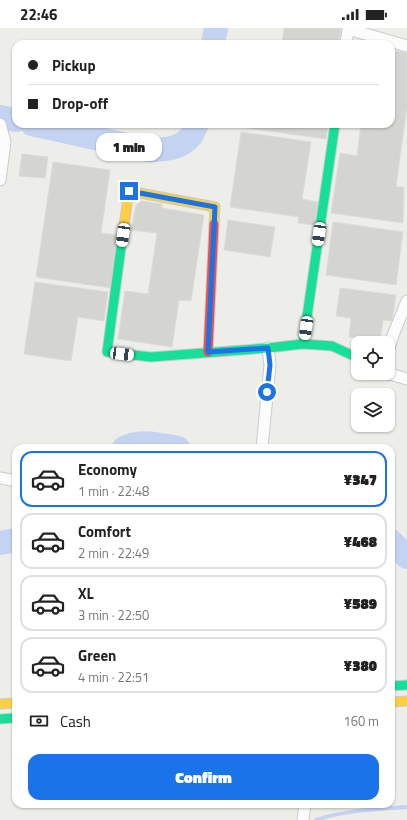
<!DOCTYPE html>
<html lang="en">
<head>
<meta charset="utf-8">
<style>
	:root { --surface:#fff; --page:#f2f2f2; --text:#222; --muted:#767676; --line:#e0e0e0; --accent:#1a73e8 }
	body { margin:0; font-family:"Titillium Web",sans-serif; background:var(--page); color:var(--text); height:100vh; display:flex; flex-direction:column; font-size:15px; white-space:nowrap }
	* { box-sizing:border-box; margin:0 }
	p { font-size:13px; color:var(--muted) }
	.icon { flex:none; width:22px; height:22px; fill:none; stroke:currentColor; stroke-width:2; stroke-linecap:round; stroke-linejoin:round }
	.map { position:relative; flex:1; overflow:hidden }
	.panel { position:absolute; left:12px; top:416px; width:383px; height:364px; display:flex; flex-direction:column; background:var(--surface); border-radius:12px; box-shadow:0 1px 3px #0004 }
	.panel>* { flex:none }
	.banner { position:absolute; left:12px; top:12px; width:383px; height:88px; border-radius:12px; box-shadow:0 1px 3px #0004; display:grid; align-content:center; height:88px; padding:0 16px; background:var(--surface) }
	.fabs { position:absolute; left:351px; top:308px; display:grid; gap:8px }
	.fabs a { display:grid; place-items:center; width:44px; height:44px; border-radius:8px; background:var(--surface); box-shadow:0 1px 3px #0004; font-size:20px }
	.end { position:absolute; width:18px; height:18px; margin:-9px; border:5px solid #1a73e8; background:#fff; box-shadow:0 0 0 2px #fff }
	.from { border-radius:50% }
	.bubble { position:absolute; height:28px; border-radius:12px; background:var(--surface); box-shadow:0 1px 3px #0004; font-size:13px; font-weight:800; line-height:28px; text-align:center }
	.car { position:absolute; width:12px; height:24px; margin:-12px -6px; border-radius:5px; box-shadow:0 0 3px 1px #0007; background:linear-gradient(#fff 24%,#345 0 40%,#fff 0 76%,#345 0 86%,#fff 0) }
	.banner b { display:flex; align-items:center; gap:14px; height:38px; font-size:15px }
	.banner b+b { border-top:1px solid var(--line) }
	.banner i { width:10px; height:10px; background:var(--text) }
	ul { padding:7px 0 0; list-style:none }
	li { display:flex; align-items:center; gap:12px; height:56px; margin:0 8px 6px; padding:0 8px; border:2px solid var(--line); border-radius:12px }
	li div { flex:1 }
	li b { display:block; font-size:15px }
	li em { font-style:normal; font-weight:800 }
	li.active { border-color:var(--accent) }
	li>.icon { width:36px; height:36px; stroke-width:1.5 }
	.pay { display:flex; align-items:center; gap:10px; height:44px; padding:0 16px; font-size:15px }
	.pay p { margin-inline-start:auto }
	.button { display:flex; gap:8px; margin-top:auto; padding:8px 16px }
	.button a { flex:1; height:46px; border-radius:12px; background:var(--accent); color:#fff; font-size:16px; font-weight:800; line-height:46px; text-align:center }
	.status { display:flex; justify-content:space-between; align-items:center; height:28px; padding:0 20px; background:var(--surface); direction:ltr }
	.status svg { height:11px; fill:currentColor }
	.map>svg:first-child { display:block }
</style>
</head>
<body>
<div class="status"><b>22:46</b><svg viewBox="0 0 49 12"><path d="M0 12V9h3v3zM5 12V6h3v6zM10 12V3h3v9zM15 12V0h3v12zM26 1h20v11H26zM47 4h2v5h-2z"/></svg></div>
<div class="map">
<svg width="407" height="792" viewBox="0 0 407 792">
	<rect width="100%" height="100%" fill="#edede9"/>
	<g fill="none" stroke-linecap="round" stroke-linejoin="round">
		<path stroke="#c4d3f1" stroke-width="4" d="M316,792C345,782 377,781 407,779"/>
		<path stroke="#c4d3f1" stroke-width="24" d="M213,16L216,0
			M0,89L16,92
			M32,96L149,122C164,122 181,121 191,108C193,105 195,100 197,96
			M124,420C141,411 160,417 178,420
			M391,513L407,529
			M0,515L16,512"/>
	</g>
	<path fill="#d4d4d1" stroke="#dcdcd8" d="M284,0H341L339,16H282Z
		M391,22L407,25V78L396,159H404L403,195L331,185L340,125L357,128L361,96H391Z
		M239,96H315L328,98L326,111L239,99Z
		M241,104L311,114L302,171L318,174L315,197L298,195L299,189L230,179Z
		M22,126L48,129L45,150L19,148Z
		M53,134L110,142L101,205L117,207L111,260L36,249Z
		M141,173L162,176V180L204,187L191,273L179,272L172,319L118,311L125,263L148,266L157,205L131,202L136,177Z
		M228,192L275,199L270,229L224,222Z
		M333,194L403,204L396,257L326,247Z
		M35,254L108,264L104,293L78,289L71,333L24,326Z
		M340,260L396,267L392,293L383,292L380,313L349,309L351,290L336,288Z"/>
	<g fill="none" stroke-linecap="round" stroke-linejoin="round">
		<defs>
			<path id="street" d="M346,16L348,1L407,18
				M0,96L5,114L0,152
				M388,324L393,307L407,273
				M386,345L407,351
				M262,420L270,337L268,320
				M0,450L16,453
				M303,792L305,776"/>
			<path id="fast" d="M123,205L107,324L151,329L268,320L303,316L332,318L358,330
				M303,316L335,96
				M391,658L407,657
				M0,691L16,690"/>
			<path id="slow" d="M123,205L129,163L215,179L214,196
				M391,674L407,673
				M0,676L16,675"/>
			<path id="jam" d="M208,324L214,196"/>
		</defs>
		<use href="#street" stroke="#cbcbcb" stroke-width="13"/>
		<use href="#fast" stroke="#cbcbcb" stroke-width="11"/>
		<use href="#slow" stroke="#cbcbcb" stroke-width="11"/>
		<use href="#jam" stroke="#cbcbcb" stroke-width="11"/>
		<use href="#street" stroke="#fcfcfc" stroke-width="11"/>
		<use href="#fast" stroke="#16e098" stroke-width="9"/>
		<use href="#slow" stroke="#ffcf43" stroke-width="9"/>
		<use href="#jam" stroke="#f24e42" stroke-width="9"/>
	</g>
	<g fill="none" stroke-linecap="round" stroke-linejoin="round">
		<path stroke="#1a73e8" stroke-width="5" d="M129,163L215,179L208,324L268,320L270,337L267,364"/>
	</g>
</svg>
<div class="fabs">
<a><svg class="icon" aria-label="locate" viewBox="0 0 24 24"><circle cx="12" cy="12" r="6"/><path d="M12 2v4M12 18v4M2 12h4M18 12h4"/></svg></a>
<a><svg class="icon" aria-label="layers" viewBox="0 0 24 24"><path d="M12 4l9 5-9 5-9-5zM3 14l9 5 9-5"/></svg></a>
</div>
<i class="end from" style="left:267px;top:364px"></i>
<i class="end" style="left:129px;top:163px"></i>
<div class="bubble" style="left:96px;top:105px;width:66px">1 min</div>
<i class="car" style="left:319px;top:206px;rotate:188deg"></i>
<i class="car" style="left:123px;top:207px;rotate:188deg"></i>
<i class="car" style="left:306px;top:300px;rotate:188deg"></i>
<i class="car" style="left:122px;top:326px;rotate:97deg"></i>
<div class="banner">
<b><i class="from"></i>Pickup</b>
<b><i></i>Drop-off</b>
</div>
<section class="panel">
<ul>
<li class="active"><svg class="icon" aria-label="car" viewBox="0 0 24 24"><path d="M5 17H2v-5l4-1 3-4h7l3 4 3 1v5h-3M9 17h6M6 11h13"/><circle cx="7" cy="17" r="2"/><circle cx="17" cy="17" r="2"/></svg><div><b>Economy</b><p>1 min · 22:48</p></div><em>¥347</em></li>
<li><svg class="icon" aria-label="car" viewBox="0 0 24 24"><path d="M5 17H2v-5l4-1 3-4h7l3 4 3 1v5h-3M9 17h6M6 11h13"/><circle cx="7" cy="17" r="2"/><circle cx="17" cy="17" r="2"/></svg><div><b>Comfort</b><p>2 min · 22:49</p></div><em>¥468</em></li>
<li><svg class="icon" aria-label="car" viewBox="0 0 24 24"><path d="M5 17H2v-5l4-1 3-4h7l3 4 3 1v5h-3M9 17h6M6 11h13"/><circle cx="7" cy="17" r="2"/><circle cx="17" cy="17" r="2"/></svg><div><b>XL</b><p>3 min · 22:50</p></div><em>¥589</em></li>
<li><svg class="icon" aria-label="car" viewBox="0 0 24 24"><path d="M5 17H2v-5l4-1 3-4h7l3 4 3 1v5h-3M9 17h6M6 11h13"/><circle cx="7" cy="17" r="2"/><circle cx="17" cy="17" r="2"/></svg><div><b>Green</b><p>4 min · 22:51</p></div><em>¥380</em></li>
</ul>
<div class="pay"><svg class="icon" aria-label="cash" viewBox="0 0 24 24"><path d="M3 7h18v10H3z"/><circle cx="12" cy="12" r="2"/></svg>Cash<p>160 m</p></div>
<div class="button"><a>Confirm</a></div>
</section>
</div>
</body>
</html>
